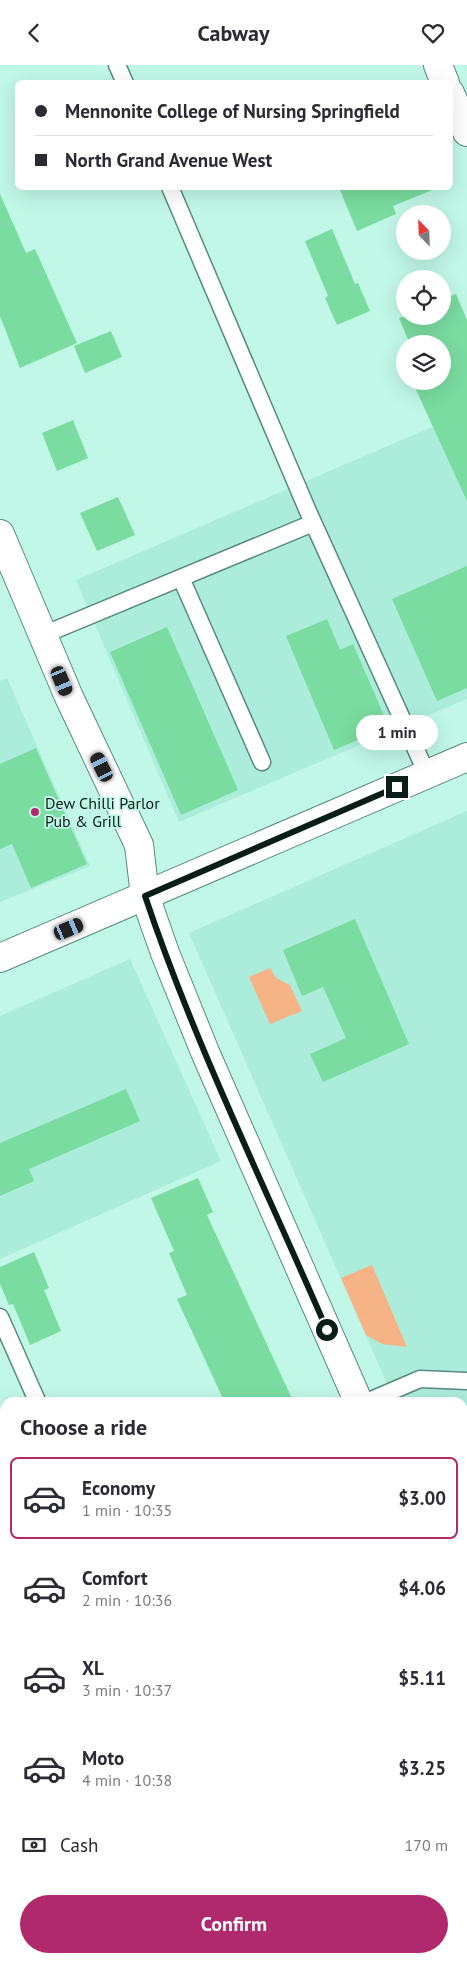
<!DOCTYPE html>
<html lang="en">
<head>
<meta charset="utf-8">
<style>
	:root { --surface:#fff; --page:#f2f2f3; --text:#2b2b33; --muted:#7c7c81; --line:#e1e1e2; --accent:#b0296d }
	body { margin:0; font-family:"PT Sans",sans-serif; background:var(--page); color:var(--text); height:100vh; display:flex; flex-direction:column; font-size:19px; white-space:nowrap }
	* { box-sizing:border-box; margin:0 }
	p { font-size:16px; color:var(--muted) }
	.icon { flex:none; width:28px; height:28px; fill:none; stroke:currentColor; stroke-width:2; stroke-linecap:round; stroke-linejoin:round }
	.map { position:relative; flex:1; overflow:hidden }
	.sheet { position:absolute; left:0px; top:1332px; width:468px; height:566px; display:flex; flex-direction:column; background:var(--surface); border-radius:15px 15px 0 0; box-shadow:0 5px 20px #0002 }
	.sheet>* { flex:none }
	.banner { position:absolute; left:15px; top:15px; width:438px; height:110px; border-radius:8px; box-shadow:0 5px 20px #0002; display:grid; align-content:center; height:110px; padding:0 20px; background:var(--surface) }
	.needle { width:32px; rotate:337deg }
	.tools { position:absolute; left:396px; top:140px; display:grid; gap:10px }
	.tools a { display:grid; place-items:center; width:55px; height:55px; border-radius:50%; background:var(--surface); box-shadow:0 5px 20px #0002; font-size:25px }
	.end { position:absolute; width:22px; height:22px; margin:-11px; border:6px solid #091e19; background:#fff; box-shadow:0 0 0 2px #fff }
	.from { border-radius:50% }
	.bubble { position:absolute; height:35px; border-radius:18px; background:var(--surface); box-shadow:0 5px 20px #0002; font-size:16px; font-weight:800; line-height:35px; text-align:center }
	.car { position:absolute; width:15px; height:30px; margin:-15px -8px; border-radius:6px; box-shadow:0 0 4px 1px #0007; background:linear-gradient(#222 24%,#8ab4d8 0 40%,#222 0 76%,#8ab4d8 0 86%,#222 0) }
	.banner b { display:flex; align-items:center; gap:18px; height:48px; font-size:19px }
	.banner b+b { border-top:1px solid var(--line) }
	.banner i { width:12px; height:12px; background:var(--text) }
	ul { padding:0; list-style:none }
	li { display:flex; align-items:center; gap:15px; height:82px; margin:0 10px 8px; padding:0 10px; border:2px solid transparent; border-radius:8px }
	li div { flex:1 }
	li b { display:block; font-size:19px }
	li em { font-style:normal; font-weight:800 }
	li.active { border-color:var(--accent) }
	li>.icon { width:45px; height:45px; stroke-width:1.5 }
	h2 { padding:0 20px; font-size:22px; line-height:60px }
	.pay { display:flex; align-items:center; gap:12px; height:55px; padding:0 20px; font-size:19px }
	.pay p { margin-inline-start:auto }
	.action { display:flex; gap:10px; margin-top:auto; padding:10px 20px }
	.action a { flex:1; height:58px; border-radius:30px; background:var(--accent); color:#fff; font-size:20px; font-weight:800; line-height:58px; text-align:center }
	header { display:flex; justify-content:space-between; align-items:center; height:65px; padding:0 20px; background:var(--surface); font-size:22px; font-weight:800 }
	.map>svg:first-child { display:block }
</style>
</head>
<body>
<header><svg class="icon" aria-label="back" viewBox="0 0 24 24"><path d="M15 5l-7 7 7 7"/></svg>Cabway<svg class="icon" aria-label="heart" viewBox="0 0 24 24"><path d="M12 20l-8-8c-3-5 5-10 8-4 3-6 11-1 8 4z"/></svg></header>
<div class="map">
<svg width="467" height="1898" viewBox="0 0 467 1898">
	<rect width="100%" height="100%" fill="#c1f7e7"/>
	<path fill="#acecda" d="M467,347V634L179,757L76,515Z
		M7,613L90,801L0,837V616Z
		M467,746V1348L463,1350L462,1338L395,1337L189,868Z
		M130,894L221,1096L0,1194V951Z"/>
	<path fill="#f6b385" d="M270,903L276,913L290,920L302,946L270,959L249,912Z
		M372,1200L407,1282L382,1279L366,1270L341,1213Z"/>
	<path fill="#7adca0" d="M339,123H437L393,141L396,149L357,166Z
		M0,129L26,188L35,184L77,278L20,303L0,251Z
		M332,164L355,219L358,218L370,246L337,260L325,233L328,231L305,176Z
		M456,229L467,255V436L412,316H442V279H410L399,253L405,251H442V235Z
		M111,266L122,292L85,308L74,281Z
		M73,355L88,393L57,406L42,368Z
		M118,432L135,470L97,486L80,448Z
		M467,501V623L437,636L392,534Z
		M327,554L340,585L353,579L389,662L334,685L286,571Z
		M167,562L238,725L181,750L110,587Z
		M36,683L87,799L31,823L12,779L0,784V699Z
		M355,854L409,979L323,1017L310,989L346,973L323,922L302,931L283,885Z
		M126,1024L140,1056L29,1104L34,1116L0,1131V1078Z
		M198,1113L213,1147L207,1150L294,1338H225L177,1234L187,1230L169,1188L174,1186L151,1133Z
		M34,1187L49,1223L44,1225L61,1266L30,1280L13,1239L9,1240L0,1219V1202Z"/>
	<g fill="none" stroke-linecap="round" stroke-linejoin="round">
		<defs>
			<path id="service" d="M117,0L125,18
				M170,122L307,444L427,709
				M181,513L262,697
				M43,570L313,458
				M0,1252L38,1338
				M364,1338L420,1314L467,1316
				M258,1894L260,1898"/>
			<path id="minor" d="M438,0L445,18
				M450,28L467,67
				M0,469L69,632L139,780L145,831L165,888L205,987L359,1338
				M462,1575L467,1585
				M462,1641L467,1639
				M0,1839L5,1837"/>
			<path id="secondary" d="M0,893L467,692"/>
		</defs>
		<use href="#service" stroke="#588a7d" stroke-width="19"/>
		<use href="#minor" stroke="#588a7d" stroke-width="30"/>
		<use href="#secondary" stroke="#588a7d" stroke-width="30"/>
		<use href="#service" stroke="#fff" stroke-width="16"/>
		<use href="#minor" stroke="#fff" stroke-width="28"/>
		<use href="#secondary" stroke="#fff" stroke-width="28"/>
	</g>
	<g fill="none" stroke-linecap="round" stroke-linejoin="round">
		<path stroke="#091e19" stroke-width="6" d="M327,1265C265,1121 195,980 145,831L397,722"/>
	</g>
	<circle fill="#b0296d" stroke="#c1f7e7" stroke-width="2" cx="35" cy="747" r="5"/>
	<g text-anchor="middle" stroke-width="4" stroke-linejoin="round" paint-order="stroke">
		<g font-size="16" fill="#091e19" stroke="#c1f7e7" text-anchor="start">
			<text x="45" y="744">Dew Chilli Parlor<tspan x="45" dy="18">Pub &amp; Grill</tspan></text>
		</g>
	</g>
</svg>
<div class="tools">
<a><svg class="needle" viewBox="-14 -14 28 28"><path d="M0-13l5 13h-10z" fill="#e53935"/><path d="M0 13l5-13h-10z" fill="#7c7c81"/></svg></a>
<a><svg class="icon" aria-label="locate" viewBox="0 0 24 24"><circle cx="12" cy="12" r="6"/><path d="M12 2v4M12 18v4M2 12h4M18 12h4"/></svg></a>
<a><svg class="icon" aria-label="layers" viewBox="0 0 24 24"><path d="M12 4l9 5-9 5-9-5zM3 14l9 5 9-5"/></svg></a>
</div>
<i class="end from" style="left:327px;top:1265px"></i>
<i class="end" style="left:397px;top:722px"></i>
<div class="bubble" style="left:356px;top:650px;width:82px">1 min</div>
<i class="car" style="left:62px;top:616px;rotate:157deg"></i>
<i class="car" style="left:102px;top:702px;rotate:334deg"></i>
<i class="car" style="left:69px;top:864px;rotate:67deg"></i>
<div class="banner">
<b><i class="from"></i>Mennonite College of Nursing Springfield</b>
<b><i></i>North Grand Avenue West</b>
</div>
<section class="sheet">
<h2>Choose a ride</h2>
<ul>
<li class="active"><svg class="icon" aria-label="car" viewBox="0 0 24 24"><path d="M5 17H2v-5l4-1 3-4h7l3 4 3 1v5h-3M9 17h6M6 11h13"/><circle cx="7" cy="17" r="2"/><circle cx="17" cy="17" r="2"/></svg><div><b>Economy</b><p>1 min · 10:35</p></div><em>$3.00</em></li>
<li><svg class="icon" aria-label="car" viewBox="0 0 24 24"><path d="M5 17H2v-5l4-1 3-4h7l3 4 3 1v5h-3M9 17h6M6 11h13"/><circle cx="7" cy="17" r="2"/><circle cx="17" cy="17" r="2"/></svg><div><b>Comfort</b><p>2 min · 10:36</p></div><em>$4.06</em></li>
<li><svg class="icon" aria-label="car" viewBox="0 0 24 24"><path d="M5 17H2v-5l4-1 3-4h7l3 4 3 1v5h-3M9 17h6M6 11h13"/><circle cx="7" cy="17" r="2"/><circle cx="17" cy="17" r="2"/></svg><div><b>XL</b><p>3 min · 10:37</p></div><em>$5.11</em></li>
<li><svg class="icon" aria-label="car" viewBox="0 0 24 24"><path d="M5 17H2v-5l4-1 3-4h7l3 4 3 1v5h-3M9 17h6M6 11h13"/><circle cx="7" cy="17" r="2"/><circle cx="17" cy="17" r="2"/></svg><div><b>Moto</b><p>4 min · 10:38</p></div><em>$3.25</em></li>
</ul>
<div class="pay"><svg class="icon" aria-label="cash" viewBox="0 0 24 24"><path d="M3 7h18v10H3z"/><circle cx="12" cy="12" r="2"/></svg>Cash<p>170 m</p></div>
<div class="action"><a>Confirm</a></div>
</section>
</div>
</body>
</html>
